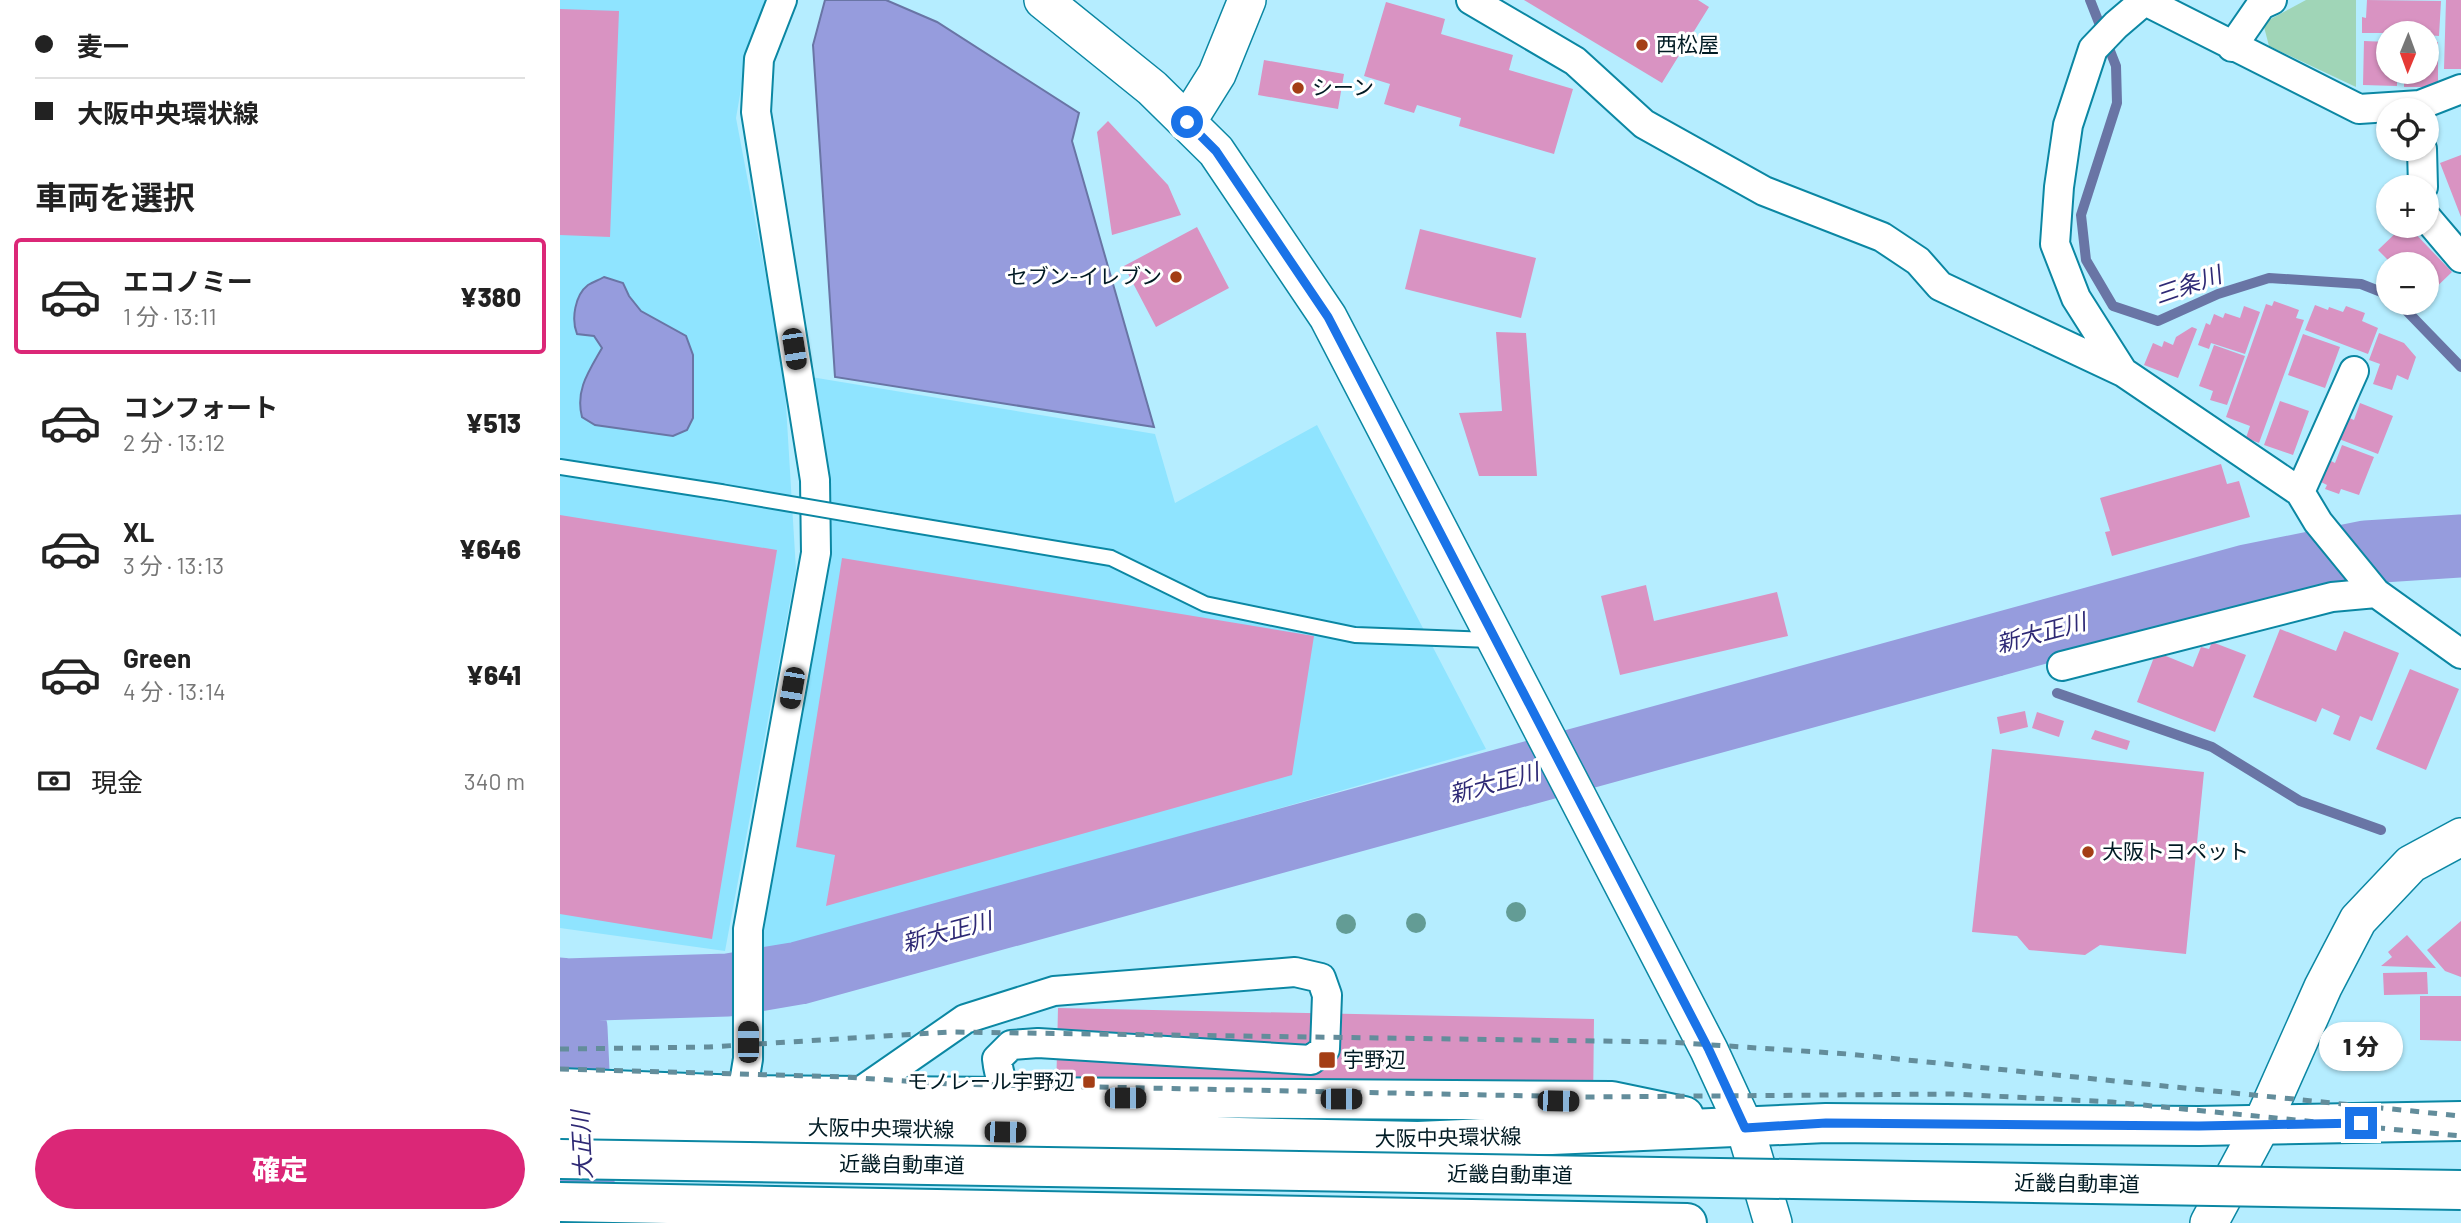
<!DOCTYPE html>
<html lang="ja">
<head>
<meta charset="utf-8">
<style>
	:root { --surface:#fff; --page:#f6f6f6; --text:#222; --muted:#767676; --line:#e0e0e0; --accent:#db2777 }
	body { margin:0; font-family:Barlow,"Noto Sans JP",sans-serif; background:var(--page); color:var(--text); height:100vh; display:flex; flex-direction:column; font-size:26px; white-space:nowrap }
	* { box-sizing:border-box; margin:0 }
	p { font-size:23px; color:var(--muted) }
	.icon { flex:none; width:38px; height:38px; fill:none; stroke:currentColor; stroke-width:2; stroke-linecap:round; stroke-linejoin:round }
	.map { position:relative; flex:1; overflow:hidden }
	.details { display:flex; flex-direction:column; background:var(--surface); width:560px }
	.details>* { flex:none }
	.banner { display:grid; align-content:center; height:154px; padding:0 35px; background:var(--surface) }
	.needle { width:46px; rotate:181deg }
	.fabs { position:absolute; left:1816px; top:21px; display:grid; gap:14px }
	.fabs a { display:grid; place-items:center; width:63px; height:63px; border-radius:50%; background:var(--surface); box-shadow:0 2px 5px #0004; font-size:35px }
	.end { position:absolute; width:32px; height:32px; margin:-16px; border:9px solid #1a73e8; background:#fff; box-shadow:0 0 0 4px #fff }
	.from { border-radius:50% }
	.bubble { position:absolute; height:49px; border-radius:24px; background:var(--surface); box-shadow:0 2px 5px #0004; font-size:23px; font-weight:800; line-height:49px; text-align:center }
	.car { position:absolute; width:21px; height:42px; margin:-21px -10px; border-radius:9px; box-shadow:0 0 5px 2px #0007; background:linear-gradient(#222 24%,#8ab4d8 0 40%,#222 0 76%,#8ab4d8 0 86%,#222 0) }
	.banner b { display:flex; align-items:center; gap:24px; height:66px; font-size:26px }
	.banner b+b { border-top:2px solid var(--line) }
	.banner i { width:18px; height:18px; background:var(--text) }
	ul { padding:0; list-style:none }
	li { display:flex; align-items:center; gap:21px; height:116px; margin:0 14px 10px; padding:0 21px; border:4px solid transparent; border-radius:7px }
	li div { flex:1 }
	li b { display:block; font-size:26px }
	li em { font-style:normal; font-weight:800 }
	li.selected { border-color:var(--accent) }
	li>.icon { width:63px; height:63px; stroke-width:1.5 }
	h2 { padding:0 35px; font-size:32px; line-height:84px }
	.pay { display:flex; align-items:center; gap:18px; height:77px; padding:0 35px; font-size:26px }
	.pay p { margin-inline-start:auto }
	.cta { display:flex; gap:14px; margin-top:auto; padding:14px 35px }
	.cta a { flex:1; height:80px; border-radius:42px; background:var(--accent); color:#fff; font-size:28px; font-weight:800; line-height:80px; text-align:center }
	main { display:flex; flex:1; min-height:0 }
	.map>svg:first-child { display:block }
</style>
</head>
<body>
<main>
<section class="details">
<div class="banner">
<b><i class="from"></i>麦一</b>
<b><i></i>大阪中央環状線</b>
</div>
<h2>車両を選択</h2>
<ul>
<li class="selected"><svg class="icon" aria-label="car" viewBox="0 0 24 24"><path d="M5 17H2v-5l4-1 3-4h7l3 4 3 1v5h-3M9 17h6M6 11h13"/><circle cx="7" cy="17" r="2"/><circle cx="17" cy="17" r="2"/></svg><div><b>エコノミー</b><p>1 分 · 13:11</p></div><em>¥380</em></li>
<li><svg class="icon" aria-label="car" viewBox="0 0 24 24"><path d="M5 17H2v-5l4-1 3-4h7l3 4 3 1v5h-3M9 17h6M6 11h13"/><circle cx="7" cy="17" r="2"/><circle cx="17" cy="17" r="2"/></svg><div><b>コンフォート</b><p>2 分 · 13:12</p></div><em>¥513</em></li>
<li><svg class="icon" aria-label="car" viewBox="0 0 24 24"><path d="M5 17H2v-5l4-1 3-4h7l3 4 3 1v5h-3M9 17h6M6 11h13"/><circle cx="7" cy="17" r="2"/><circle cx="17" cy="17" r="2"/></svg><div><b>XL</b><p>3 分 · 13:13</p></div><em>¥646</em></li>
<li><svg class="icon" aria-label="car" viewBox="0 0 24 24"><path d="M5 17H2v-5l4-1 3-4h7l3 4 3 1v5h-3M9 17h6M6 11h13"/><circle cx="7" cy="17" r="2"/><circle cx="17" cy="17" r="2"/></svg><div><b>Green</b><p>4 分 · 13:14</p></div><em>¥641</em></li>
</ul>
<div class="pay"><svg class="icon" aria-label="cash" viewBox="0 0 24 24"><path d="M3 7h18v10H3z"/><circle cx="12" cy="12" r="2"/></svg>現金<p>340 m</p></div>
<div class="cta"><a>確定</a></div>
</section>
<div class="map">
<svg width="1901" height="1223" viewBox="0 0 1901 1223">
	<rect width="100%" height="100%" fill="#b5edff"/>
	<path fill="#8fe4ff" d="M0,0H210L187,54L176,118L224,372L236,570L165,951L0,928Z
		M251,377L595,434L615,503L757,425L926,749L225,950L203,951L204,897L268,574Z"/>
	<path fill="#a0d5b7" d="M1746,0H1796V87L1709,46L1703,23Z"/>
	<path fill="#969cdd" stroke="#6975a5" stroke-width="2" d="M265,0H326L377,22L519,113L512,141L594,427L275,377L253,45Z
		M44,277L63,283L69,296L81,311L126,336L133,355V418L127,430L113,436L35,425L22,417C15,390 29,371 42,348L34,336L17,334C11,319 15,295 28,285C33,282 39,280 44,277Z"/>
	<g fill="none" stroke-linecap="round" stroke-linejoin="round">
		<path stroke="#6975a5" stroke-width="10" d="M1530,0L1556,66L1557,103L1521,215L1526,260L1553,306L1598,321L1658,294L1709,278L1801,284L1829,295
			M1839,303L1901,367
			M1405,654L1440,671
			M1497,693L1652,747L1740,801L1821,830"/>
		<path stroke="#969cdd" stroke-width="63" d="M0,989L5,990L168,985L239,973L1687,576L1806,552L1901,546
			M5,990L16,1028L25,1223"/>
	</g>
	<path fill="#d993c2" d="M964,0H1138L1149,7L1102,83Z
		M1807,0L1881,1L1879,36L1867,35V33H1802V17L1806,18Z
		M1886,0H1901V69H1884Z
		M826,2L885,19L881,34L953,55L949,70L1013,89L994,154L899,126L901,118L857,105L854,113L824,104L830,84L804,76Z
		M0,9L59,11L50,237L0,235Z
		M1804,41L1829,42V72H1837V86L1803,85Z
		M1867,42H1878V87H1844V72H1867Z
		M704,60L784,74L778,109L698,95Z
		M548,121L608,185L621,215L552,235L537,132Z
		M1901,155V217L1880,163Z
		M1843,226H1848L1892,272L1867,296V264H1832L1818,250Z
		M637,227L669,288L596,327L564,266Z
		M860,229L976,258L961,318L845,289Z
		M1714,301L1739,310L1736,318L1744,320L1699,443L1686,438L1690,426L1666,417L1706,304L1712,306Z
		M1755,305L1768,310L1769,307L1783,312L1786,306L1805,313L1802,321L1818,328L1808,354L1745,330Z
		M1684,306L1700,312L1685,354L1651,343L1649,349L1638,345L1646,323L1650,325L1654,314L1663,318L1665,313L1680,318Z
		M1632,327L1637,329L1618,378L1584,365L1593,343L1602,347L1604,341L1613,345L1616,337Z
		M936,332L966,333L977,476H919L899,413L942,411Z
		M1819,333L1844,343L1856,357L1848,380L1837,375L1832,390L1813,384L1820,364L1809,360Z
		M1743,334L1780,347L1765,388L1728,375Z
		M1654,345L1685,356L1667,405L1650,400L1653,391L1639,386Z
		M1720,401L1749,411L1733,455L1704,445Z
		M1800,403L1833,416L1818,454L1779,439L1787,417L1794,420Z
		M1782,445L1814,457L1799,495L1781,489L1779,494L1765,489L1767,485L1761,482L1769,460L1775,463Z
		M1661,464L1667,484L1679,481L1690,517L1552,556L1545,532L1550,531L1540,498Z
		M0,515L217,550L152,939L0,914Z
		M282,558L754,636L732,775L266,906L275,855L236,847Z
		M1086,585L1094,621L1217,592L1228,636L1060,675L1041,596Z
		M1720,629L1776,651L1784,631L1839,653L1812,721L1800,716L1790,741L1773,734L1780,716L1762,708L1756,722L1693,697Z
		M1652,642L1686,655L1655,732L1577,702L1596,652L1633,667L1641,647L1649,649Z
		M1850,669L1899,689L1866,770L1816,749Z
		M1465,711L1468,727L1440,734L1437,717Z
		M1477,712L1504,721L1499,737L1472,728Z
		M1535,730L1570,741L1567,750L1531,739Z
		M1432,749L1644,772L1626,954L1540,945L1525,955L1469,950L1457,936L1412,932Z
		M1901,921V977L1885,971L1867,950Z
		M1847,935L1876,968L1821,966L1832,957L1828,952Z
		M1867,972L1868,994L1824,995L1823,973Z
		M1860,996H1901V1041L1860,1040Z
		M498,1008L1034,1019L1033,1107L496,1096Z"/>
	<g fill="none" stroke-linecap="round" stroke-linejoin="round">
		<defs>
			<path id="service" d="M0,467L161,492
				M330,521L551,558L645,604L795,635L931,640"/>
			<path id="minor" d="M911,0L1015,61L1084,124L1204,191L1322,237L1358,261L1380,286L1563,372L1740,492L1758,522L1816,593L1901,654
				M1583,0L1799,109L1860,105L1901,89
				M1672,47L1701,5L1712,0
				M1862,149L1863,187
				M1867,218L1901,258
				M1563,372L1516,298L1495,244L1499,187L1508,125L1533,49L1556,25L1584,1
				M1740,492L1794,371
				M1502,666L1772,597L1816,593
				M182,1095L188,1059V929L256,553L255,480L196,112L199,59L222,0
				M294,1096L405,1019L494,991L735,972L761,978L767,995L765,1049L751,1060L478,1043L451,1045L437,1059C439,1077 442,1086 457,1097"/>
			<path id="tertiary" d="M483,0L592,88L656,151L768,317L1149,1050L1185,1128L1213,1223
				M627,122L657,74L687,0
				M1649,1223L1702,1124L1763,987L1798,920L1851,864L1901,837"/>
			<path id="primary" d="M0,1088L182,1095L1052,1101L1124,1116
				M0,1122L858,1141L1266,1123L1639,1126L1901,1121"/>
			<path id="motorway" d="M0,1202L1127,1223"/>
		</defs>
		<use href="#service" stroke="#0b87a3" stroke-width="18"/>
		<use href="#minor" stroke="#0b87a3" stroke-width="32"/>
		<use href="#tertiary" stroke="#0b87a3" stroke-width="40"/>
		<use href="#primary" stroke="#0b87a3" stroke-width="42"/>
		<use href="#motorway" stroke="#0b87a3" stroke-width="42"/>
		<use href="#service" stroke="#fff" stroke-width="14"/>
		<use href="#minor" stroke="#fff" stroke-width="28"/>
		<use href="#tertiary" stroke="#fff" stroke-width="37"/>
		<use href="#primary" stroke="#fff" stroke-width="38"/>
		<use href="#motorway" stroke="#fff" stroke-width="38"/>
		<path stroke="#638d9b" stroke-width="5" stroke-dasharray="9 9" stroke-linecap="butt" d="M0,1049L149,1047L389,1032L1108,1042L1288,1054L1901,1116
			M0,1069L285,1077L389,1084L1027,1097L1392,1094L1552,1102L1901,1136"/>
		<defs>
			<path id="service-bridge" d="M161,492L330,521"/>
			<path id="motorway-bridge" d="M0,1159L1901,1190"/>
		</defs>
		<use href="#service-bridge" stroke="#0b87a3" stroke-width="18" stroke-linecap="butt"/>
		<use href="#motorway-bridge" stroke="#0b87a3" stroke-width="42" stroke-linecap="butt"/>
		<use href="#service-bridge" stroke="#fff" stroke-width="14"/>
		<use href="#motorway-bridge" stroke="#fff" stroke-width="38"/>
	</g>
	<g fill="#639c95">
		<circle cx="956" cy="912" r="10"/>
		<circle cx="856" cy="923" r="10"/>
		<circle cx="786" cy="924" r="10"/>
	</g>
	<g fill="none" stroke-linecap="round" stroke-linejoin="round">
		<path stroke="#1a73e8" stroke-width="9" d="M627,122L656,151L768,317L1149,1050L1185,1128L1266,1123L1639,1126L1801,1123"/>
	</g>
	<g fill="#a43e15" stroke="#fff" stroke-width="2.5">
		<circle cx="1082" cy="45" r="7"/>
		<circle cx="738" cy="88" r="7"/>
		<circle cx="616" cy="277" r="7"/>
		<circle cx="1528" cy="852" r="7"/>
		<rect x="758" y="1051" width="18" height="18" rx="3.5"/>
		<rect x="522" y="1075" width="14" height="14" rx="3.5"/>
	</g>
	<g text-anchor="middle" stroke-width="6" stroke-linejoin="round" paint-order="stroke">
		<g font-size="21" fill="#001a23" stroke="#fff" text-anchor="start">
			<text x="1096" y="52">西松屋</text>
			<text x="752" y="95">シーン</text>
			<text x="602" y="284" text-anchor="end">セブン-イレブン</text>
			<text x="1542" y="859">大阪トヨペット</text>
			<text x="783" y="1067">宇野辺</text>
			<text x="515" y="1089" text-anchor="end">モノレール宇野辺</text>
		</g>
		<g font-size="21" fill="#001a23" stroke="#fff">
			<text transform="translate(321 1129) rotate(1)" y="7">大阪中央環状線</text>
			<text transform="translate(888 1138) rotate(-1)" y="7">大阪中央環状線</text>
			<text transform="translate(342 1165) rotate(1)" y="7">近畿自動車道</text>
			<text transform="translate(950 1175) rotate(1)" y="7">近畿自動車道</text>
			<text transform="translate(1517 1184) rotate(1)" y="7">近畿自動車道</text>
		</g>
		<g font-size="23" font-style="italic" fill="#2e2975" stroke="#fff">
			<text transform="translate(1628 285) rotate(-19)" y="8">三条川</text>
			<text transform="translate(1481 633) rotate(-15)" y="8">新大正川</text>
			<text transform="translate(934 783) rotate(-15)" y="8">新大正川</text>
			<text transform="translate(387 932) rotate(-15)" y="8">新大正川</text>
			<text transform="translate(22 1145) rotate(-93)" y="8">大正川</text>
		</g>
	</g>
</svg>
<div class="fabs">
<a><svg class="needle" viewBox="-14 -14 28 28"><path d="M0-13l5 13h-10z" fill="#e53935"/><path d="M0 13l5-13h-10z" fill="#767676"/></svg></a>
<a><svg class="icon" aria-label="locate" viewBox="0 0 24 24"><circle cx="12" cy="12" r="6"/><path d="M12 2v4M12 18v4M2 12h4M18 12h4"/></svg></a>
<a>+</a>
<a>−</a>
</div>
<i class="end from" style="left:627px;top:122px"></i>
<i class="end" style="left:1801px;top:1123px"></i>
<div class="bubble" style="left:1759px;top:1022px;width:84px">1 分</div>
<i class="car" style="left:234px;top:349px;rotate:171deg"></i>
<i class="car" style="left:232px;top:688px;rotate:190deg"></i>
<i class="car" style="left:188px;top:1042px;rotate:0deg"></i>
<i class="car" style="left:565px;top:1098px;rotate:90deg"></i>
<i class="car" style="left:781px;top:1099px;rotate:90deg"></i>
<i class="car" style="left:998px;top:1101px;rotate:91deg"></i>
<i class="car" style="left:445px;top:1132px;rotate:91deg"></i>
</div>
</main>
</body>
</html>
